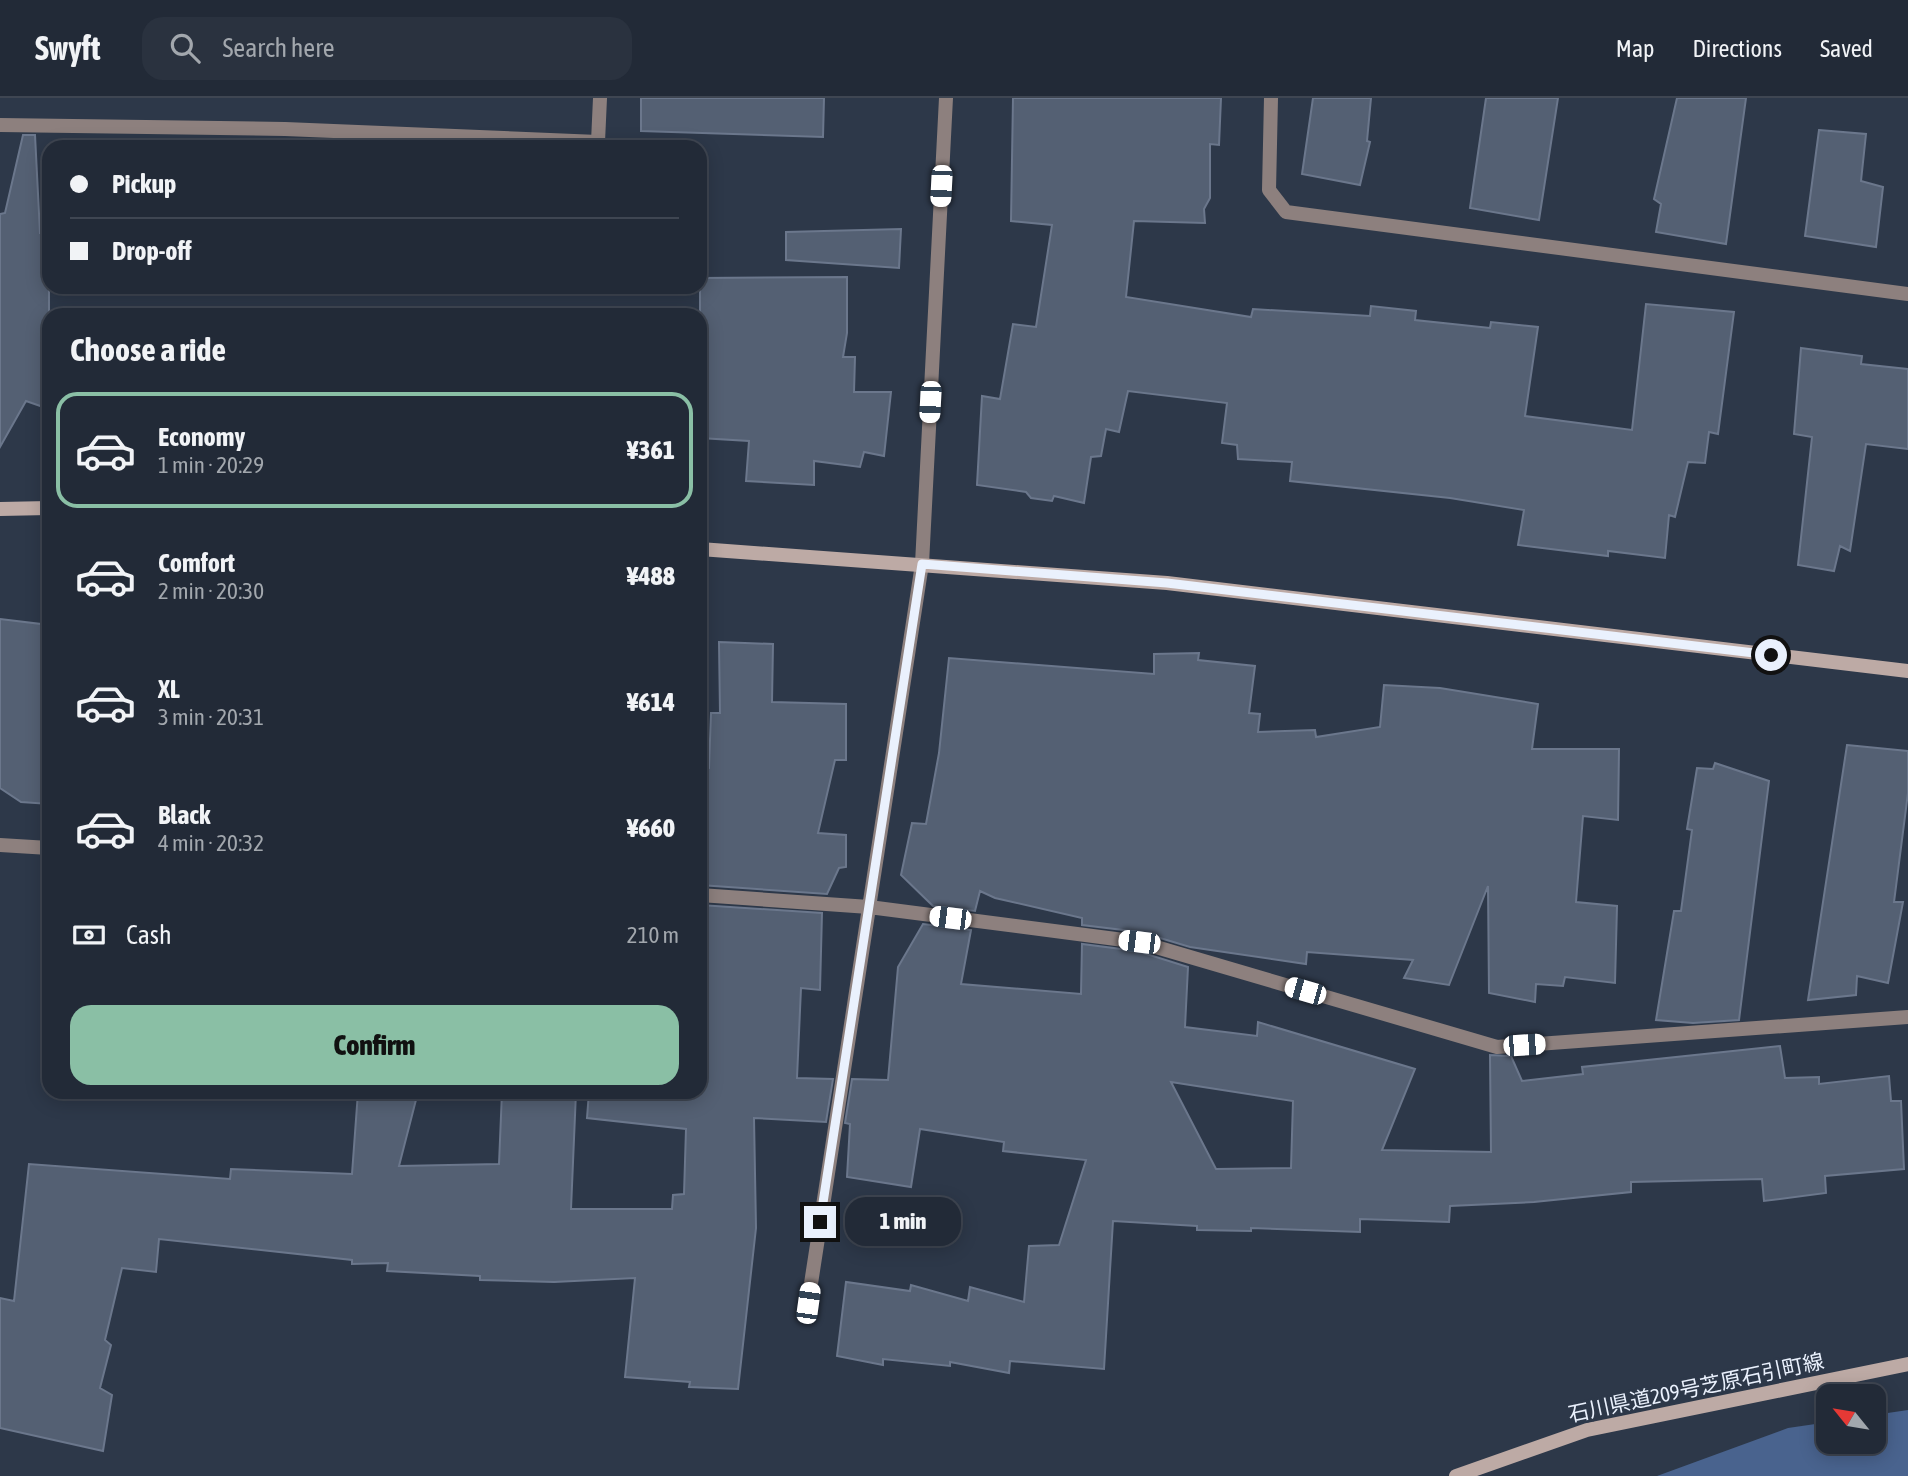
<!DOCTYPE html>
<html lang="en">
<head>
<meta charset="utf-8">
<style>
	:root { --surface:#222a37; --page:#2a323f; --text:#f1f3f6; --muted:#a2a7ad; --line:#3f4652; --accent:#8abfa5 }
	body { margin:0; font-family:"Asap Condensed","Noto Sans JP",sans-serif; background:var(--page); color:var(--text); height:100vh; display:flex; flex-direction:column; font-size:26px; white-space:nowrap }
	* { box-sizing:border-box; margin:0 }
	p { font-size:23px; color:var(--muted) }
	.icon { flex:none; width:38px; height:38px; fill:none; stroke:currentColor; stroke-width:2; stroke-linecap:round; stroke-linejoin:round }
	.map { position:relative; flex:1; overflow:hidden }
	.panel { position:absolute; left:42px; top:210px; width:665px; height:791px; display:flex; flex-direction:column; background:var(--surface); border-radius:21px; box-shadow:0 4px 18px #0003,0 0 0 2px var(--line) }
	.panel>* { flex:none }
	.guide { position:absolute; left:42px; top:42px; width:665px; height:154px; border-radius:21px; box-shadow:0 4px 18px #0003,0 0 0 2px var(--line); display:grid; align-content:center; height:154px; padding:0 28px; background:var(--surface) }
	.needle { width:46px; rotate:300deg }
	.controls { position:absolute; left:1816px; top:1286px; display:grid; gap:14px }
	.controls a { display:grid; place-items:center; width:70px; height:70px; border-radius:14px; background:var(--surface); box-shadow:0 4px 18px #0003,0 0 0 2px var(--line); font-size:35px }
	.end { position:absolute; width:32px; height:32px; margin:-16px; border:9px solid #eaf1fd; background:#111; box-shadow:0 0 0 4px #111 }
	.from { border-radius:50% }
	.bubble { position:absolute; height:49px; border-radius:21px; background:var(--surface); box-shadow:0 4px 18px #0003,0 0 0 2px var(--line); font-size:23px; font-weight:800; line-height:49px; text-align:center }
	.car { position:absolute; width:21px; height:42px; margin:-21px -10px; border-radius:9px; box-shadow:0 0 5px 2px #0007; background:linear-gradient(#fff 24%,#345 0 40%,#fff 0 76%,#345 0 86%,#fff 0) }
	.guide b { display:flex; align-items:center; gap:24px; height:66px; font-size:26px }
	.guide b+b { border-top:2px solid var(--line) }
	.guide i { width:18px; height:18px; background:var(--text) }
	ul { padding:0; list-style:none }
	li { display:flex; align-items:center; gap:21px; height:116px; margin:0 14px 10px; padding:0 14px; border:4px solid transparent; border-radius:21px }
	li div { flex:1 }
	li b { display:block; font-size:26px }
	li em { font-style:normal; font-weight:800 }
	li.active { border-color:var(--accent) }
	li>.icon { width:63px; height:63px; stroke-width:1.5 }
	h2 { padding:0 28px; font-size:32px; line-height:84px }
	.pay { display:flex; align-items:center; gap:18px; height:77px; padding:0 28px; font-size:26px }
	.pay p { margin-inline-start:auto }
	.button { display:flex; gap:14px; margin-top:auto; padding:14px 28px }
	.button a { flex:1; height:80px; border-radius:21px; background:var(--accent); color:#111; font-size:28px; font-weight:800; line-height:80px; text-align:center }
	header { display:flex; align-items:center; gap:42px; box-sizing:border-box; height:98px; padding:0 35px; background:var(--surface); border-bottom:2px solid var(--line) }
	header strong { font-size:33px }
	nav { display:flex; gap:38px; margin-inline-start:auto; font-size:24px }
	.search { width:490px; height:63px; background:var(--page); display:flex; align-items:center; gap:18px; box-sizing:border-box; padding:0 24px; border-radius:21px; color:var(--muted); font-size:26px }
	.map>svg:first-child { display:block }
</style>
</head>
<body>
<header>
<strong>Swyft</strong>
<div class="search"><svg class="icon" aria-label="search" viewBox="0 0 24 24"><circle cx="10" cy="10" r="6"/><path d="M15 15l6 6"/></svg>Search here</div>
<nav><a>Map</a><a>Directions</a><a>Saved</a></nav>
</header>
<div class="map">
<svg width="1908" height="1378" viewBox="0 0 1908 1378">
	<rect width="100%" height="100%" fill="#2d3849"/>
	<path fill="#49638e" d="M1908,1312V1378H1657L1788,1330L1829,1324V1344H1874V1317Z"/>
	<path fill="#546073" stroke="#6b778c" stroke-width="2" fill-rule="evenodd" d="M641,0H824L823,39L641,33Z
		M1013,0H1221L1219,47L1210,46V100L1204,111L1205,125L1134,123L1126,199L1251,219L1253,211L1370,218L1371,208L1416,213L1415,222L1490,230L1491,224L1538,229L1525,318L1632,332L1646,206L1734,214L1718,336L1709,334L1705,365L1688,364L1675,419L1669,417L1665,460L1608,453V458L1518,447L1524,412L1450,400L1290,383L1292,364L1238,361L1237,347L1222,345L1227,305L1128,293L1119,334L1106,331L1101,358L1091,359L1084,405L1054,398L1052,403L1031,400L1026,394L977,387L982,298L1000,301L1013,226L1036,229L1052,127L1011,123Z
		M1313,0H1371L1367,43L1370,44L1360,87L1302,76Z
		M1486,0H1558L1539,122L1470,110Z
		M1677,0H1746L1726,146L1656,134L1661,106L1654,101Z
		M1819,32L1866,36L1861,83L1883,89L1876,149L1805,138Z
		M23,37H35L40,135L49,136V311L26,303L0,349V116L5,115Z
		M901,131L899,170L786,162V134Z
		M847,179V235L843,259H855L854,294H891L884,358L864,354L860,369L814,363V387L746,383L749,343L700,340V180Z
		M1801,250L1862,258L1861,266L1908,271V351L1866,346L1850,453L1840,448L1834,473L1798,467L1812,339L1794,336Z
		M0,521L49,527V706L21,704L0,690Z
		M719,544L773,546L772,604L846,606V662H835L818,735L846,737V769L839,770L827,796L700,787V669L709,670L711,615H720Z
		M1199,555L1198,562L1255,568L1249,615L1260,616L1258,634L1315,632L1316,639L1380,629L1384,587L1440,590L1538,606L1532,651H1619L1618,722L1583,718L1576,804L1617,808L1615,885L1565,879L1563,888L1536,886L1535,904L1489,895L1488,788L1449,887L1404,880L1413,862L1307,854L1306,866L1190,849L1140,834L1082,827V820L995,800L980,793L975,813L933,808L901,777L912,725L926,726L939,655L949,560L1154,576V556Z
		M1847,647L1908,653V695L1894,804H1903L1888,885L1857,878L1856,897L1808,902Z
		M1715,665L1769,683L1739,922L1693,925L1656,922L1674,813H1681L1692,732L1687,731L1697,670L1713,671Z
		M700,807L822,815L820,892L801,890L797,980L833,981L826,1024L754,1020L756,1130L738,1291L689,1289L690,1284L625,1279L635,1180L554,1184L480,1182V1178L387,1173L388,1165L352,1166V1162L159,1141L156,1174L122,1170L105,1242L111,1247L100,1290L112,1297L103,1353L0,1330V1200L14,1203L29,1066L230,1081L231,1071L352,1076L358,994H418L399,1068L499,1066L502,994H576L571,1111H672L673,1097L684,1096L686,1031L587,1020L589,994H700Z
		M923,826L971,832L961,886L1081,896L1082,846L1137,853L1188,869L1185,929L1257,938L1258,924L1415,971L1382,1052L1491,1054L1490,957L1511,958L1522,983L1583,976L1582,969L1780,948L1785,980L1819,979V986L1889,978L1891,1003H1901L1904,1071L1825,1078L1826,1095L1764,1103L1762,1081L1631,1084V1094L1534,1104L1450,1108L1449,1124L1360,1121V1134L1251,1130V1133L1197,1132V1128L1113,1123L1104,1271L1010,1263L1009,1275L950,1264V1268L883,1261V1267L837,1258L846,1184L910,1193L911,1187L968,1203L970,1189L1024,1204L1029,1148L1059,1147L1086,1062L1003,1053L1004,1044L920,1031L911,1089L847,1079L850,1026L845,1025L852,981L888,982L898,869ZM1171,984L1293,1003L1291,1070L1216,1071Z"/>
	<g fill="none" stroke-linecap="round" stroke-linejoin="round">
		<path stroke="#8d807e" stroke-width="14" d="M1271,0L1269,92L1286,114L1908,196
			M0,27L285,31L598,44L600,0
			M0,747L49,750
			M700,797L869,809L1139,844L1497,949L1908,919
			M808,1205L922,466L946,0"/>
		<path stroke="#bdaaa5" stroke-width="14" d="M0,411L49,410
			M700,451L1167,485L1908,573
			M1456,1378L1587,1332L1908,1266"/>
	</g>
	<g fill="none" stroke-linecap="round" stroke-linejoin="round">
		<path stroke="#eaf1fd" stroke-width="9" d="M820,1124L922,466L1167,485L1771,557"/>
	</g>
	<g text-anchor="middle" stroke-width="5" stroke-linejoin="round" paint-order="stroke">
		<g font-size="21" fill="#eaf1fd" stroke="#2d3849">
			<text transform="translate(1696 1290) rotate(-12)" y="7">石川県道209号芝原石引町線</text>
		</g>
	</g>
</svg>
<div class="controls">
<a><svg class="needle" viewBox="-14 -14 28 28"><path d="M0-13l5 13h-10z" fill="#e53935"/><path d="M0 13l5-13h-10z" fill="#a2a7ad"/></svg></a>
</div>
<i class="end from" style="left:1771px;top:557px"></i>
<i class="end" style="left:820px;top:1124px"></i>
<div class="bubble" style="left:845px;top:1099px;width:116px">1 min</div>
<i class="car" style="left:941px;top:88px;rotate:183deg"></i>
<i class="car" style="left:930px;top:304px;rotate:183deg"></i>
<i class="car" style="left:950px;top:820px;rotate:277deg"></i>
<i class="car" style="left:1139px;top:844px;rotate:277deg"></i>
<i class="car" style="left:1305px;top:893px;rotate:286deg"></i>
<i class="car" style="left:1524px;top:947px;rotate:86deg"></i>
<i class="car" style="left:808px;top:1205px;rotate:8deg"></i>
<div class="guide">
<b><i class="from"></i>Pickup</b>
<b><i></i>Drop-off</b>
</div>
<section class="panel">
<h2>Choose a ride</h2>
<ul>
<li class="active"><svg class="icon" aria-label="car" viewBox="0 0 24 24"><path d="M5 17H2v-5l4-1 3-4h7l3 4 3 1v5h-3M9 17h6M6 11h13"/><circle cx="7" cy="17" r="2"/><circle cx="17" cy="17" r="2"/></svg><div><b>Economy</b><p>1 min · 20:29</p></div><em>¥361</em></li>
<li><svg class="icon" aria-label="car" viewBox="0 0 24 24"><path d="M5 17H2v-5l4-1 3-4h7l3 4 3 1v5h-3M9 17h6M6 11h13"/><circle cx="7" cy="17" r="2"/><circle cx="17" cy="17" r="2"/></svg><div><b>Comfort</b><p>2 min · 20:30</p></div><em>¥488</em></li>
<li><svg class="icon" aria-label="car" viewBox="0 0 24 24"><path d="M5 17H2v-5l4-1 3-4h7l3 4 3 1v5h-3M9 17h6M6 11h13"/><circle cx="7" cy="17" r="2"/><circle cx="17" cy="17" r="2"/></svg><div><b>XL</b><p>3 min · 20:31</p></div><em>¥614</em></li>
<li><svg class="icon" aria-label="car" viewBox="0 0 24 24"><path d="M5 17H2v-5l4-1 3-4h7l3 4 3 1v5h-3M9 17h6M6 11h13"/><circle cx="7" cy="17" r="2"/><circle cx="17" cy="17" r="2"/></svg><div><b>Black</b><p>4 min · 20:32</p></div><em>¥660</em></li>
</ul>
<div class="pay"><svg class="icon" aria-label="cash" viewBox="0 0 24 24"><path d="M3 7h18v10H3z"/><circle cx="12" cy="12" r="2"/></svg>Cash<p>210 m</p></div>
<div class="button"><a>Confirm</a></div>
</section>
</div>
</body>
</html>
